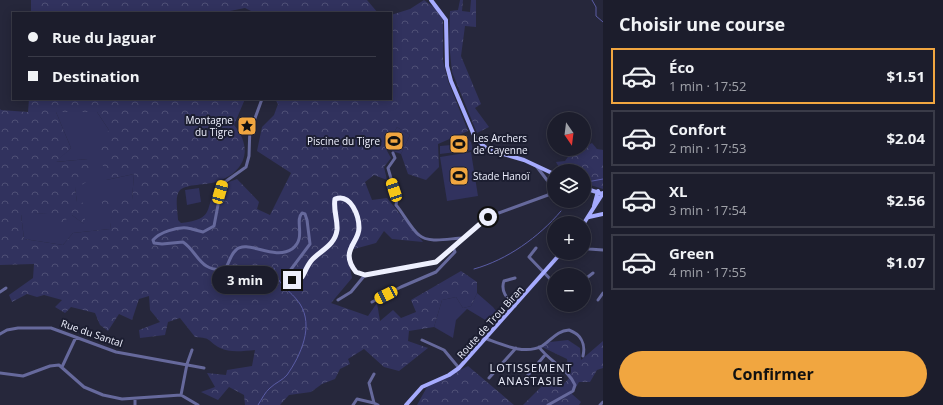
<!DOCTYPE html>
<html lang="fr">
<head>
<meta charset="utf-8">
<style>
	:root { --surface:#1c1d2c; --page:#252634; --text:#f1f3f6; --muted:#a0a2a9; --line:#3a3b48; --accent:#f1a640 }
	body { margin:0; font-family:"Open Sans",sans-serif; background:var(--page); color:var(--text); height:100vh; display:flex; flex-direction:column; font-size:15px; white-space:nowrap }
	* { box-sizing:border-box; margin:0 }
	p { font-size:13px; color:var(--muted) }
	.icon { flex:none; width:22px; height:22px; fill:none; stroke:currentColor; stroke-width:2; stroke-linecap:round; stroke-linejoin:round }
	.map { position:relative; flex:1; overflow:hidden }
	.side { display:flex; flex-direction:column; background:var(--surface); width:340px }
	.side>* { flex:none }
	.hud { position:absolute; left:12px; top:12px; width:380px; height:88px; border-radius:0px; box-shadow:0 2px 10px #0003,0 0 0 1px var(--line); display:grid; align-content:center; height:88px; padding:0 16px; background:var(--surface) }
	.needle { width:26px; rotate:166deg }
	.buttons { position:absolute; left:547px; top:112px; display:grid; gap:8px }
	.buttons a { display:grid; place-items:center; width:44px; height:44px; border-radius:50%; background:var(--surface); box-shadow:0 2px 10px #0003,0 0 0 1px var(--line); font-size:20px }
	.end { position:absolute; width:18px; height:18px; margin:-9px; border:5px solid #eef0fe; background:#111; box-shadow:0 0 0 2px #111 }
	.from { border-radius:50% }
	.bubble { position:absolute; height:28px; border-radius:14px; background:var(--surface); box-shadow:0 2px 10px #0003,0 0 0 1px var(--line); font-size:13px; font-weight:700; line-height:28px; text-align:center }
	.car { position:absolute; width:12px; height:24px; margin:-12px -6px; border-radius:5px; box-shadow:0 0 3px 1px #0007; background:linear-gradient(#f5c518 24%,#345 0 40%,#f5c518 0 76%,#345 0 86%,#f5c518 0) }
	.hud b { display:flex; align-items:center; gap:14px; height:38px; font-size:15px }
	.hud b+b { border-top:1px solid var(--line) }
	.hud i { width:10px; height:10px; background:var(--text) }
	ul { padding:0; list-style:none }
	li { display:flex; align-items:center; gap:12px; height:56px; margin:0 8px 6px; padding:0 8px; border:2px solid var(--line); border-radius:0px }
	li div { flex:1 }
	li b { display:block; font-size:15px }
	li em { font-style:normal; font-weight:700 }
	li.active { border-color:var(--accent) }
	li>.icon { width:36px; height:36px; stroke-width:1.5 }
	h2 { padding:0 16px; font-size:18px; line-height:48px }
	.action { display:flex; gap:8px; margin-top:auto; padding:8px 16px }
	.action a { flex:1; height:46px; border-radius:24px; background:var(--accent); color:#111; font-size:16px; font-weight:700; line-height:46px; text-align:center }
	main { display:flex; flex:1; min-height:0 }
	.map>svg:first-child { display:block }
</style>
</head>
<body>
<main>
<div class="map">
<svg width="603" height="405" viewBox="0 0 603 405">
	<defs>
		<pattern id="forest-crowns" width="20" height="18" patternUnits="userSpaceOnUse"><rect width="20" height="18" fill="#31325e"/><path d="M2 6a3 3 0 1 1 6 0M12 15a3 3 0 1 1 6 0" fill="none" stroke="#4f5076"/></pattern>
	</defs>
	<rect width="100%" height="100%" fill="#26273b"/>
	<path fill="#31325e" d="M56,112H97L109,130L106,180L134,174L132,200L113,210L110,229L73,233L63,245L24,239L21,214L47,213L72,215L84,224L77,202L75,188L88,159L55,162L71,148Z
		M397,127L410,135L401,154L386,149Z
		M464,135L471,142L473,150L440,154V146L451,145L456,140L460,139V137Z
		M471,152L478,196L447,201L440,157Z
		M199,188L201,202L187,205L185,190Z
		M477,293L493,307L500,316L492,324L467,309L456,320L453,338L434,327L442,300L456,297L463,308L471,306Z"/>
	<path fill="url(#forest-crowns)" fill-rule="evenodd" d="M31,0H367L378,13H255L245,8L230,11L231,13H31Z
		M424,0L435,8L443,20V61L448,81L468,131L438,144L439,167L426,180L408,174L401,154L410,135L397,127L386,149L391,158L384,167L387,180L374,175L365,182L372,200L387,198L423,242L392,239L384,231L376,243L347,251L352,278L331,303L368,316L377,303L380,321L393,310L401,318L416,312L411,300L461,271L477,282V293L471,306L463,308L456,297L442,300L434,327L409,331L408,341L428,348L399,371L384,367L364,349L348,359L350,364L340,369L335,379L322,384L311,392L289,395L280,405H245L244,395L229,387L218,400L201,392L215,387L207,373L226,375L227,370L252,366L255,350C243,351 230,353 220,348C207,341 213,338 195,337L180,318L168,322L165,335L140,338L139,330L160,322L150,310L149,296L139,299L132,320L119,314L108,331L100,325L95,313L71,307L65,313L55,307L62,300L44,295L37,297L27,294L12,302L9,295L33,278L34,264L0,265V109L1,110L28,112L29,99H245L234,125C254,149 245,173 216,182C206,185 187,184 180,190C174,196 178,213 178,220L181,223C216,219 204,209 217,185L224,186L229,182L237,179L259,202L257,209L270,215L291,173L257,151L262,127L274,115L278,104L275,99H391V15L410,9ZM56,112H97L109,130L98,145L106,180L134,174L132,200H102V206L112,210L110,229L73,233L63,245L24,239L21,215L47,213L59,225L72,215L85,225V203L77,202L75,188L91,180L88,159L56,162L71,148Z
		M460,0H463L462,11L470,12L471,0H476V27L465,26L461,56L481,104L475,108L489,127L477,133L452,72L449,42L450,11L458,10Z
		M592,143L597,149L603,150V189L584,183V171H561L556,162L565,161L570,154L584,149V147Z
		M568,340L580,348L581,360L603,341V368L597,370L590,382H579L572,394L581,402L579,405H523L549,379L562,386L569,378L567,359L542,347L550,342Z
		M468,366L514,405H417L427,387Z"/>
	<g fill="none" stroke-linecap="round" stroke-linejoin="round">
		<path stroke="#5a5ca5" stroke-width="1" d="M592,0L596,7V16L603,22
			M587,182L603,179
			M565,206L576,201
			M474,269C507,260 539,237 561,211
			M258,405C262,399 265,392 270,388C275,383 283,380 287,375C301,355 314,326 300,304C290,289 279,288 274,268"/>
		<path stroke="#66699c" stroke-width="3" d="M262,99L254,121L250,126L249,156L246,167L222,184L214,226L203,232C198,231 193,229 187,228C177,227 160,232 153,240L154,243L162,244L183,242C198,252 200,273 225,269C229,264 230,255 236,250C247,239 274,261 292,249C307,238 294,221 302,213L305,214L307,220L310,244L289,272V277L292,280C296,280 299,280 301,277C306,274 307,266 311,261C319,251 332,247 336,234C339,223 333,211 335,199L344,198C353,205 362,219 359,231C358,236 354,240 351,245C346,258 351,272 365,275L436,262L488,217L548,195L551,189L550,184L537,167
			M393,153L395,158L388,168L397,199L396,205C403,213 412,230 419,235C429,244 451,238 463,238
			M550,184L554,180
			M584,245L589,249L603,250
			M536,248L529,257L554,283
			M515,278L504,281C500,291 508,300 515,306
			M584,280L593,273
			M0,292L6,288
			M338,300L351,292L365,275
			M598,300L603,293
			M372,302L401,287L436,272L455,252L453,247
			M0,334L7,330L18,328H51L116,352L204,368
			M487,339C503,345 525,355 542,346C552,340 556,331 569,330C580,334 586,343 583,356
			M422,340L444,350L459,368
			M539,347C549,361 569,370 575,385L573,391L548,405
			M62,367L76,337
			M0,373L23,376L50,366L59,365L84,387L103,395L122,399L181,395L198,405
			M374,374L369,383L374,403L378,405
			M489,378L516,348
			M523,381L545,355
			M181,395L187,364L192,350
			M135,405V399
			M353,405L357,399L374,403
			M600,405L603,402"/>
		<path stroke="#a6abfe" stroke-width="4" d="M431,0L446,20L447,66L451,81L476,140L489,150L524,160L554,174
			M584,188L603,194
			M594,206L598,191
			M589,217L603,214
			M584,223L603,193
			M406,405L422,387L449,375L459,368L561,253"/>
	</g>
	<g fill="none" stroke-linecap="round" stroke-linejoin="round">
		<path stroke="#eef0fe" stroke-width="5" d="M292,280L302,277C305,272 307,266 311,261C319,251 335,246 337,230C338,220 333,210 335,199C351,193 359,216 359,228C359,243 339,251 356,272L365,275L436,262L488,217"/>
	</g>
	<defs>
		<symbol id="sight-square" viewBox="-11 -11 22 22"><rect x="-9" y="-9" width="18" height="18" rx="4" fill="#f1a640" stroke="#1c1e31"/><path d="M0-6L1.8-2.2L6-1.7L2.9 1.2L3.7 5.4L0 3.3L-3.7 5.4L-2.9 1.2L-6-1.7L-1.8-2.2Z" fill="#111"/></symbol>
		<symbol id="stadium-square" viewBox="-11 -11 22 22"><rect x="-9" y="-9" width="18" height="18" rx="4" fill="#f1a640" stroke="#1c1e31"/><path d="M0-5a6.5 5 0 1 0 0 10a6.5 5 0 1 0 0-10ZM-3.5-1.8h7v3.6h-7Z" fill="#111"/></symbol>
	</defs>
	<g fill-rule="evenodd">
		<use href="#sight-square" x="236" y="115" width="22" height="22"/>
		<use href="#stadium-square" x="383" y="130" width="22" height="22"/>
		<use href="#stadium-square" x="448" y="133" width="22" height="22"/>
		<use href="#stadium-square" x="448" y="165" width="22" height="22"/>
	</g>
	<g text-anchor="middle" stroke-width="4" stroke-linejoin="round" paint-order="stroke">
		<g font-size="10" fill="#eef0fe" stroke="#1c1e31" text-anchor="end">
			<text x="233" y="124">Montagne<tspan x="233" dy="12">du Tigre</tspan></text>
			<text x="473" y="142" text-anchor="start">Les Archers<tspan x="473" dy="12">de Cayenne</tspan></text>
			<text x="380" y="145">Piscine du Tigre</text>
			<text x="473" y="180" text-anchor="start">Stade Hanoï</text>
		</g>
		<g font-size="10" fill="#eef0fe" stroke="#1c1e31">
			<text transform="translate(490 322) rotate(-48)" y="4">Route de Trou Biran</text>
			<text transform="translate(92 333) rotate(19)" y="4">Rue du Santal</text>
		</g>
		<g font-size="11" letter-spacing="1" fill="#eef0fe" stroke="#1c1e31">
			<text x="531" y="372">LOTISSEMENT<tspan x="531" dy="13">ANASTASIE</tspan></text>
		</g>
	</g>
</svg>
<div class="buttons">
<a><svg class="needle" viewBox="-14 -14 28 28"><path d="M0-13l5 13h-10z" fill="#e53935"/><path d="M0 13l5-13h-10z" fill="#a0a2a9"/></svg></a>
<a><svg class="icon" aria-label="layers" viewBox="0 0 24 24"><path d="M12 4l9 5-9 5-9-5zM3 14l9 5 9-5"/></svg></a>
<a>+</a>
<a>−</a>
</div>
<i class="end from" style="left:488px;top:217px"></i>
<i class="end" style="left:292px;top:280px"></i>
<div class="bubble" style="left:212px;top:266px;width:66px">3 min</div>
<i class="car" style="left:394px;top:190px;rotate:342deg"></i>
<i class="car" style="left:220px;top:192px;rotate:16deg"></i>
<i class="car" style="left:386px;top:295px;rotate:243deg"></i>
<div class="hud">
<b><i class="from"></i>Rue du Jaguar</b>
<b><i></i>Destination</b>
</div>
</div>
<section class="side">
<h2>Choisir une course</h2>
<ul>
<li class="active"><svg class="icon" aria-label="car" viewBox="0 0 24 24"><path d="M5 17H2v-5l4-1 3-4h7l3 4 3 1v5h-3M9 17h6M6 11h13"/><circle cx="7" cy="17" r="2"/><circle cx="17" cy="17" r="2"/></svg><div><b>Éco</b><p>1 min · 17:52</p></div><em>$1.51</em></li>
<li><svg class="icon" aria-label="car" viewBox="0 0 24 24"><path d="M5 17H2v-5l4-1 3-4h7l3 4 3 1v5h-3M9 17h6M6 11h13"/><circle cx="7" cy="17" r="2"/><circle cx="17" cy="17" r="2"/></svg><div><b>Confort</b><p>2 min · 17:53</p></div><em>$2.04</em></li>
<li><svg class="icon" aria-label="car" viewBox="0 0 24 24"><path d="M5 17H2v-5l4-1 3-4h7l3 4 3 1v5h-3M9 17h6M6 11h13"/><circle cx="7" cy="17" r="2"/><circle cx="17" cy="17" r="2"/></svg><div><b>XL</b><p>3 min · 17:54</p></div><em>$2.56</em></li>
<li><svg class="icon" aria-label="car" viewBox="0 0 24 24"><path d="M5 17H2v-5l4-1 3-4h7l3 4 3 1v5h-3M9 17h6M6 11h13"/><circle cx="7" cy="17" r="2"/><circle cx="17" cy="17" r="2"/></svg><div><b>Green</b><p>4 min · 17:55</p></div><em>$1.07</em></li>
</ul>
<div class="action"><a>Confirmer</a></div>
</section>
</main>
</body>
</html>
